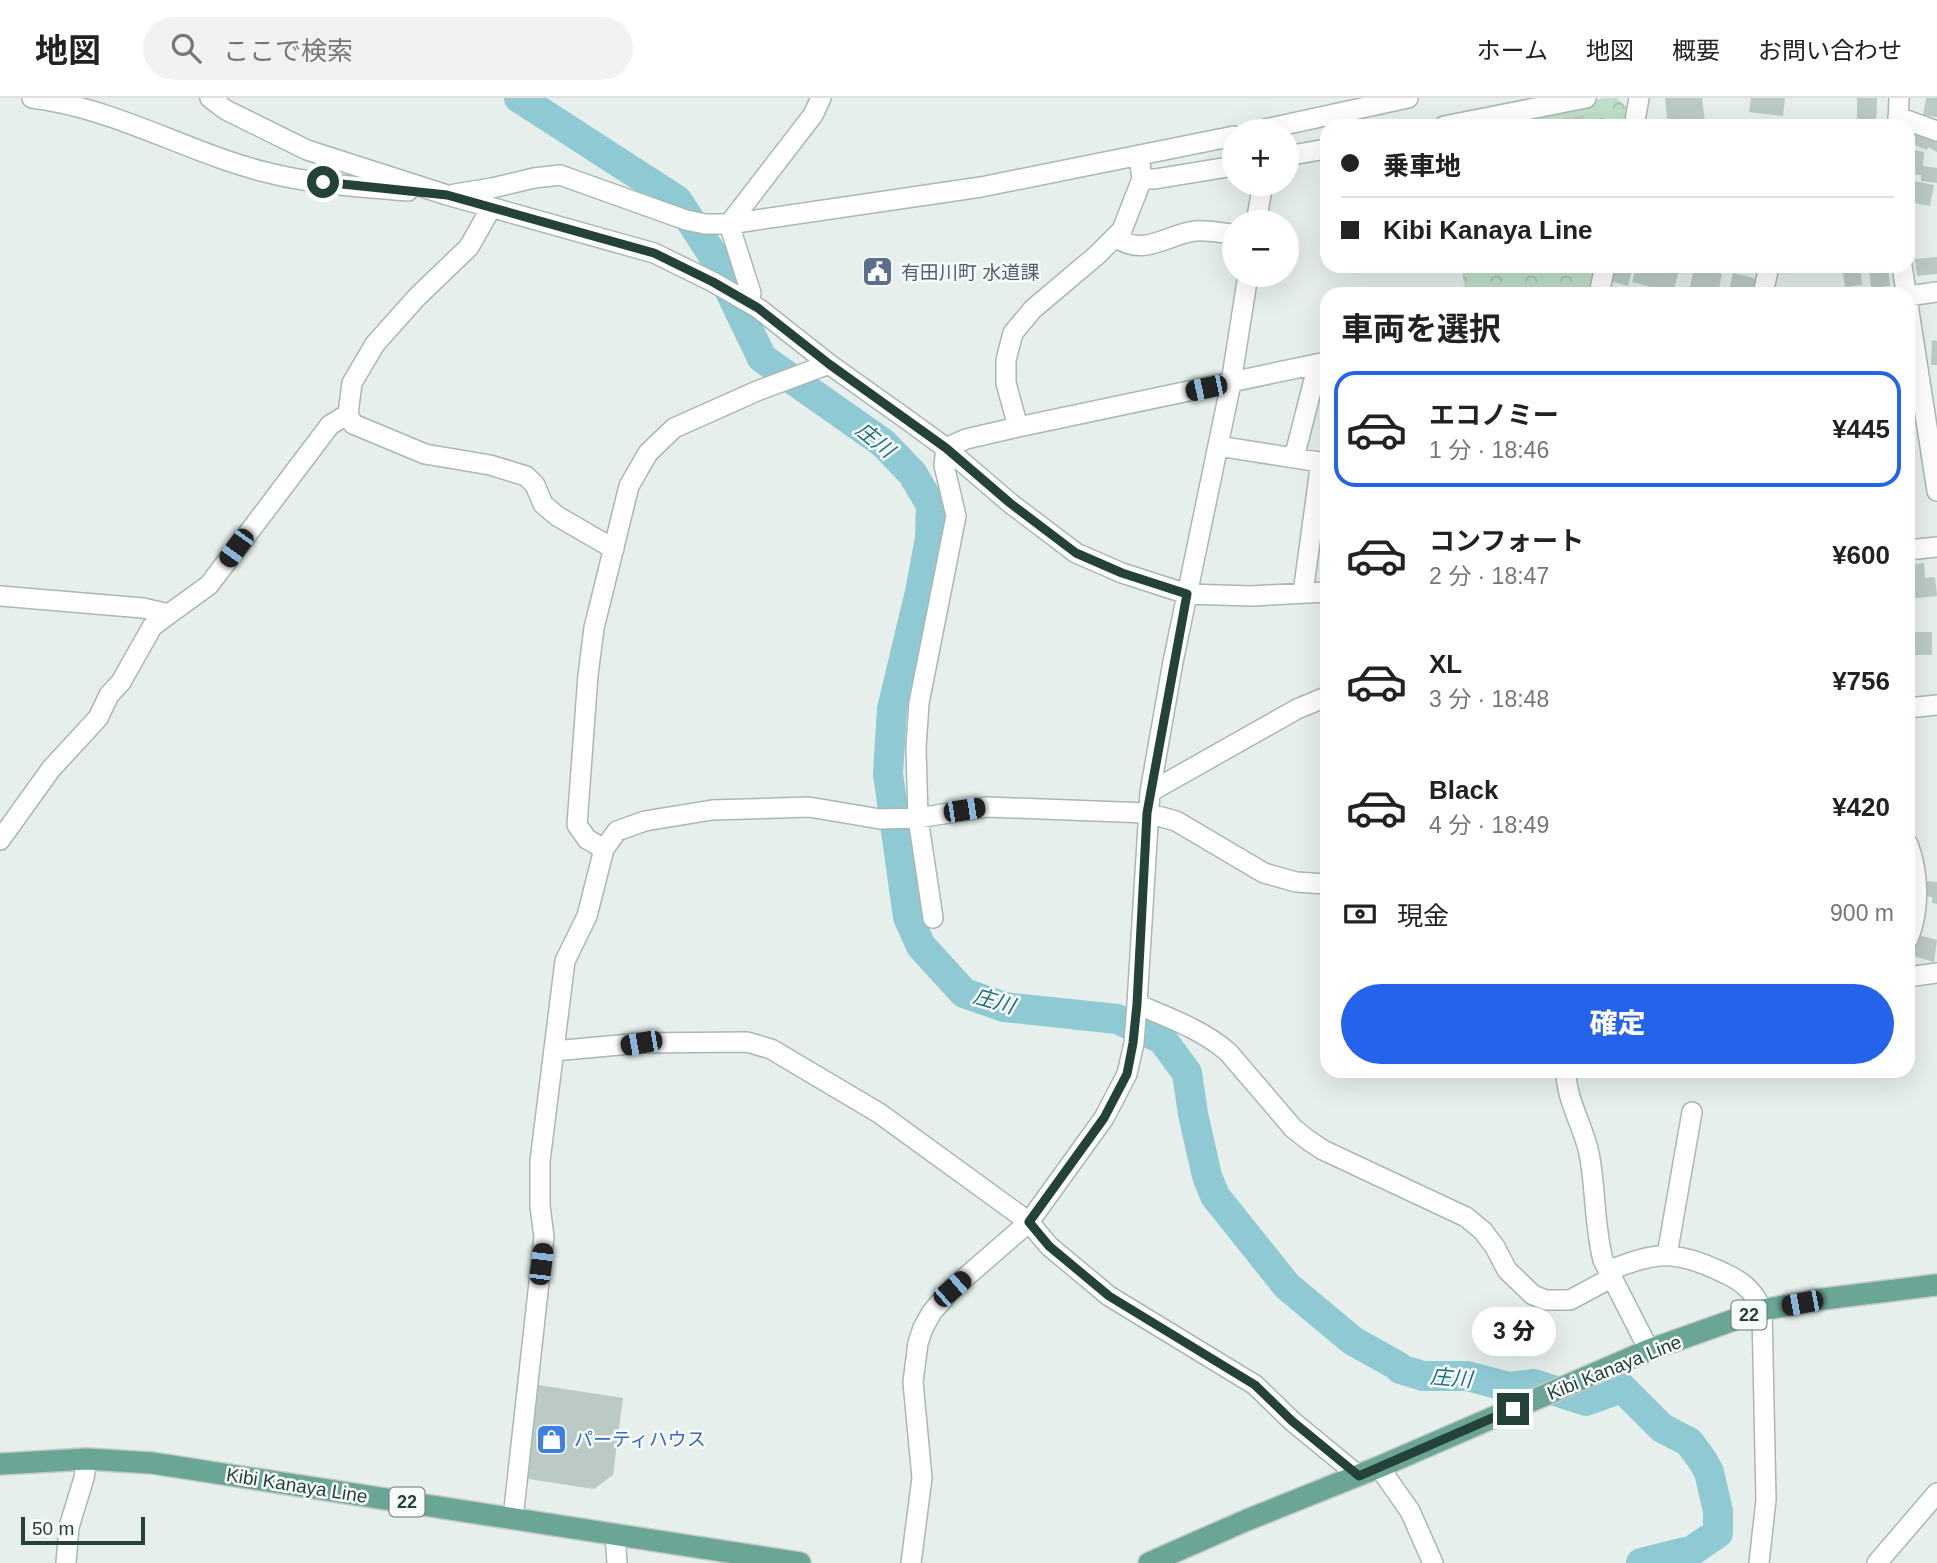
<!DOCTYPE html>
<html lang="ja">
<head>
<meta charset="utf-8">
<style>
	:root { --surface:#fff; --page:#f2f2f2; --text:#222; --muted:#767676; --line:#e0e0e0; --accent:#2563eb }
	body { margin:0; font-family:Arial,"Noto Sans JP",sans-serif; background:var(--page); color:var(--text); height:100vh; display:flex; flex-direction:column; font-size:26px; white-space:nowrap }
	* { box-sizing:border-box; margin:0 }
	p { font-size:23px; color:var(--muted) }
	.icon { flex:none; width:38px; height:38px; fill:none; stroke:currentColor; stroke-width:2; stroke-linecap:round; stroke-linejoin:round }
	.map { position:relative; flex:1; overflow:hidden }
	.drawer { position:absolute; left:1320px; top:189px; width:595px; height:791px; display:flex; flex-direction:column; background:var(--surface); border-radius:21px; box-shadow:0 7px 28px #0002 }
	.drawer>* { flex:none }
	.hud { position:absolute; left:1320px; top:21px; width:595px; height:154px; border-radius:21px; box-shadow:0 7px 28px #0002; display:grid; align-content:center; height:154px; padding:0 21px; background:var(--surface) }
	.fabs { position:absolute; left:1222px; top:21px; display:grid; gap:14px }
	.fabs a { display:grid; place-items:center; width:77px; height:77px; border-radius:50%; background:var(--surface); box-shadow:0 7px 28px #0002; font-size:35px }
	.scale { position:absolute; left:21px; bottom:18px; width:124px; box-sizing:border-box; padding-left:7px; border:4px solid #24423a; border-top:0; font-size:19px; line-height:24px; white-space:nowrap; color:#24423a; -webkit-text-stroke:5px #f7fbf9; paint-order:stroke }
	.end { position:absolute; width:32px; height:32px; margin:-16px; border:9px solid #24423a; background:#fff; box-shadow:0 0 0 4px #fff }
	.from { border-radius:50% }
	.bubble { position:absolute; height:49px; border-radius:24px; background:var(--surface); box-shadow:0 7px 28px #0002; font-size:23px; font-weight:800; line-height:49px; text-align:center }
	.car { position:absolute; width:21px; height:42px; margin:-21px -10px; border-radius:9px; box-shadow:0 0 5px 2px #0007; background:linear-gradient(#222 24%,#8ab4d8 0 40%,#222 0 76%,#8ab4d8 0 86%,#222 0) }
	.hud b { display:flex; align-items:center; gap:24px; height:66px; font-size:26px }
	.hud b+b { border-top:2px solid var(--line) }
	.hud i { width:18px; height:18px; background:var(--text) }
	ul { padding:0; list-style:none }
	li { display:flex; align-items:center; gap:21px; height:116px; margin:0 14px 10px; padding:0 7px; border:4px solid transparent; border-radius:21px }
	li div { flex:1 }
	li b { display:block; font-size:26px }
	li em { font-style:normal; font-weight:800 }
	li.active { border-color:var(--accent) }
	li>.icon { width:63px; height:63px; stroke-width:1.5 }
	h2 { padding:0 21px; font-size:32px; line-height:84px }
	.pay { display:flex; align-items:center; gap:18px; height:77px; padding:0 21px; font-size:26px }
	.pay p { margin-inline-start:auto }
	.cta { display:flex; gap:14px; margin-top:auto; padding:14px 21px }
	.cta a { flex:1; height:80px; border-radius:42px; background:var(--accent); color:#fff; font-size:28px; font-weight:800; line-height:80px; text-align:center }
	header { display:flex; align-items:center; gap:42px; box-sizing:border-box; height:98px; padding:0 35px; background:var(--surface); border-bottom:2px solid var(--line) }
	header strong { font-size:33px }
	nav { display:flex; gap:38px; margin-inline-start:auto; font-size:24px }
	.search { width:490px; height:63px; background:var(--page); display:flex; align-items:center; gap:18px; box-sizing:border-box; padding:0 24px; border-radius:38px; color:var(--muted); font-size:26px }
	.map>svg:first-child { display:block }
</style>
</head>
<body>
<header>
<strong>地図</strong>
<div class="search"><svg class="icon" aria-label="search" viewBox="0 0 24 24"><circle cx="10" cy="10" r="6"/><path d="M15 15l6 6"/></svg>ここで検索</div>
<nav><a>ホーム</a><a>地図</a><a>概要</a><a>お問い合わせ</a></nav>
</header>
<div class="map">
<svg width="1937" height="1465" viewBox="0 0 1937 1465">
	<defs>
		<pattern id="park-crowns" width="20" height="18" patternUnits="userSpaceOnUse" patternTransform="scale(1.75)"><rect width="20" height="18" fill="#bfe0c8"/><path d="M2 6a3 3 0 1 1 6 0M12 15a3 3 0 1 1 6 0" fill="none" stroke="#a4c1ad"/></pattern>
	</defs>
	<rect width="100%" height="100%" fill="#e6efeb"/>
	<path fill="url(#park-crowns)" d="M1605,0H1617L1626,9L1624,28H1472Z
		M1461,168H1598L1592,192L1587,196H1466Z"/>
	<g fill="none" stroke-linecap="round" stroke-linejoin="round">
		<path stroke="#8ec9d4" stroke-width="30" d="M519,0L677,102L711,154L762,260L883,345L912,375L931,407L930,440L920,494L892,611L888,676L908,819L921,848L964,895L1004,909L1117,921L1162,941L1187,975L1193,1016L1207,1078L1215,1098L1287,1188L1353,1243L1398,1268L1400,1271L1423,1278H1467L1509,1289L1534,1286L1586,1303L1622,1290L1662,1330L1689,1344L1703,1363L1709,1374L1718,1413V1435L1693,1452L1641,1465"/>
	</g>
	<path fill="#bbcac4" d="M1665,0H1702L1705,24L1691,26V28H1668Z
		M1751,0H1785L1783,18L1749,14Z
		M1857,0H1877L1876,28H1857Z
		M1926,0H1937V19L1923,17Z
		M1584,17L1586,28H1538V27Z
		M1913,28L1937,38V54L1928,49L1927,52L1908,44Z
		M1914,52L1924,54L1923,68L1937,70V85L1921,83V77L1911,76Z
		M1914,83L1934,87L1930,108L1910,104Z
		M1937,159V176L1917,178L1915,161Z
		M1614,168H1633L1628,188L1610,183Z
		M1637,168H1680L1673,195L1632,184Z
		M1842,168H1860L1862,187L1845,189Z
		M1869,168H1888L1890,188L1871,190Z
		M1694,170L1722,176L1718,195L1690,189Z
		M1733,175L1757,181L1754,196H1728Z
		M1932,242L1937,243V267H1931Z
		M1924,465L1925,480L1935,479L1937,498L1908,501V467Z
		M1908,534H1932V557H1908Z
		M1925,783L1937,784V806L1932,805V799L1923,798Z
		M1915,836L1937,842L1934,864L1909,857Z
		M532,1286L623,1300L613,1377L594,1391L522,1380Z"/>
	<g fill="none" stroke-linecap="round" stroke-linejoin="round">
		<defs>
			<path id="minor" d="M32,0C115,10 186,54 265,74C311,86 360,89 408,93
				M210,0L226,12L307,52L447,97L654,155L713,184L758,210L829,266L909,323L946,350L1010,405L1076,455L1122,475L1187,496L1251,498L1326,494
				M1898,19L1937,33
				M1444,28L1586,0
				M1634,28L1639,0
				M1898,28L1899,0
				M1256,33L1408,0
				M1286,58L1326,51
				M1142,81H1155L1234,68
				M455,96L492,90L534,80L560,77L686,122L705,126H729L981,89L1234,38
				M1256,124L1263,86
				M1116,139C1143,160 1168,136 1195,133C1208,132 1221,135 1234,136
				M1902,168L1937,393
				M1599,196L1605,168
				M1763,196L1769,168
				M1908,198L1937,194
				M749,205L751,195L729,126L813,17L821,0
				M348,316L353,326L425,356L490,367L526,378L535,387L543,406L557,418L614,451
				M1018,329L1006,285V262L1013,235L1033,211L1097,157L1122,132L1142,81L1139,58
				M1218,348L1326,365
				M946,350L966,341L1018,329L1326,264
				M1294,360L1318,266
				M1908,452L1937,449
				M1303,495L1321,364
				M0,498L143,510L169,516L209,487L330,327L348,316L352,285L375,246L417,199L469,149L491,110
				M1908,610L1937,607
				M1150,694L1297,611L1326,599
				M0,742L51,671L98,620L109,597L121,584L152,529L169,516
				M1908,746C1919,775 1920,812 1908,841
				M604,751L587,741L577,727L588,577L594,530L629,388L648,355L674,330L757,293L829,266
				M933,820L918,720L916,649L919,605L956,418L944,367L946,350
				M1908,879L1937,875
				M1137,906C1169,920 1201,931 1228,954L1293,1030L1308,1042L1323,1052L1466,1119L1483,1133L1495,1149L1507,1172L1533,1197L1546,1202H1570L1611,1180
				M554,953L641,945L747,944L771,951L879,1015L1029,1124L1049,1148L1109,1198L1255,1287L1292,1323L1359,1378
				M1566,973C1566,1002 1583,1027 1589,1055C1596,1091 1594,1127 1603,1162L1649,1252
				M1667,1157L1692,1014
				M1608,1173C1656,1153 1677,1152 1724,1175C1742,1183 1754,1193 1762,1212L1766,1402L1759,1465
				M1379,1369L1410,1413L1433,1465
				M513,1420L544,1139L540,1108V1063L565,863L587,818L604,751L617,733L645,723L712,712L809,709L880,721L918,720L987,709L1147,715L1176,723L1264,775L1296,784L1326,786
				M615,1436L617,1465
				M66,1465L69,1429L84,1380L87,1361
				M911,1465L922,1380L913,1284L918,1245L923,1230L932,1214L952,1191L1029,1124L1104,1020L1127,976L1134,945L1137,906L1150,694L1173,564L1231,285L1248,177
				M1877,1465L1937,1395"/>
			<path id="major" d="M0,1366L87,1361L152,1365L800,1465
				M1149,1465L1247,1422L1379,1369L1649,1252L1762,1212L1823,1201L1937,1187"/>
		</defs>
		<use href="#minor" stroke="#a8b8b2" stroke-width="22"/>
		<use href="#major" stroke="#c2cac8" stroke-width="24"/>
		<use href="#minor" stroke="#fff" stroke-width="19"/>
		<use href="#major" stroke="#6aa596" stroke-width="21"/>
	</g>
	<g fill="none" stroke-linecap="round" stroke-linejoin="round">
		<path stroke="#24423a" stroke-width="9" d="M323,84L447,97L654,155L713,184L758,210L829,266L946,350L1010,405L1076,455L1122,475L1187,496L1147,715L1137,906L1133,945L1127,976L1104,1020L1029,1124L1049,1148L1109,1198L1255,1287L1292,1323L1359,1378L1513,1311"/>
	</g>
	<defs>
		<symbol id="civic-square" viewBox="-11 -11 22 22"><rect x="-9" y="-9" width="18" height="18" rx="4" fill="#5c6f8a" stroke="#f7fbf9"/><path d="M-.6-6.5H3V-4.5H.6V-3L4-1V1h2V6H-6V1h2V-1L-.6-3ZM-1.2 2.5V6h2.4V2.5Z" fill="#fff"/></symbol>
		<symbol id="shop-square" viewBox="-11 -11 22 22"><rect x="-9" y="-9" width="18" height="18" rx="4" fill="#3f7fe0" stroke="#f7fbf9"/><path d="M-5-2.5h2.3a2.7 3.5 0 0 1 5.4 0H5L5.5 6h-11ZM-1.5-2.5h3a1.5 2.3 0 0 0-3 0Z" fill="#fff"/></symbol>
	</defs>
	<g fill-rule="evenodd">
		<use href="#civic-square" x="860" y="156" width="35" height="35"/>
		<use href="#shop-square" x="534" y="1324" width="35" height="35"/>
	</g>
	<g text-anchor="middle" stroke-width="5" stroke-linejoin="round" paint-order="stroke">
		<g fill="#f7fbf9" stroke="#637a73" stroke-width="2">
			<rect x="1731.5" y="1202.5" width="35" height="29" rx="5"/>
			<rect x="389.5" y="1389.5" width="35" height="29" rx="5"/>
		</g>
		<g font-size="18" font-weight="bold" fill="#24423a">
			<text x="1749" y="1223">22</text>
			<text x="407" y="1410">22</text>
		</g>
		<g font-size="19" fill="#4e5e75" stroke="#f7fbf9" text-anchor="start">
			<text x="901" y="181">有田川町 水道課</text>
		</g>
		<g font-size="19" fill="#24423a" stroke="#f7fbf9">
			<text transform="translate(1614 1269) rotate(-22)" y="7">Kibi Kanaya Line</text>
			<text transform="translate(297 1387) rotate(9)" y="7">Kibi Kanaya Line</text>
		</g>
		<g font-size="19" fill="#366cbe" stroke="#f7fbf9" text-anchor="start">
			<text x="574" y="1348">パーティハウス</text>
		</g>
		<g font-size="21" font-style="italic" fill="#1c6f80" stroke="#f7fbf9">
			<text transform="translate(875 342) rotate(39)" y="7">庄川</text>
			<text transform="translate(994 903) rotate(16)" y="7">庄川</text>
			<text transform="translate(1451 1280) rotate(5)" y="7">庄川</text>
		</g>
	</g>
</svg>
<div class="fabs">
<a>+</a>
<a>−</a>
</div>
<div class="scale">50 m</div>
<i class="end from" style="left:323px;top:84px"></i>
<i class="end" style="left:1513px;top:1311px"></i>
<div class="bubble" style="left:1472px;top:1209px;width:84px">3 分</div>
<i class="car" style="left:1206px;top:290px;rotate:258deg"></i>
<i class="car" style="left:236px;top:450px;rotate:216deg"></i>
<i class="car" style="left:964px;top:712px;rotate:81deg"></i>
<i class="car" style="left:641px;top:945px;rotate:260deg"></i>
<i class="car" style="left:541px;top:1166px;rotate:7deg"></i>
<i class="car" style="left:952px;top:1191px;rotate:49deg"></i>
<i class="car" style="left:1802px;top:1205px;rotate:259deg"></i>
<div class="hud">
<b><i class="from"></i>乗車地</b>
<b><i></i>Kibi Kanaya Line</b>
</div>
<section class="drawer">
<h2>車両を選択</h2>
<ul>
<li class="active"><svg class="icon" aria-label="car" viewBox="0 0 24 24"><path d="M5 17H2v-5l4-1 3-4h7l3 4 3 1v5h-3M9 17h6M6 11h13"/><circle cx="7" cy="17" r="2"/><circle cx="17" cy="17" r="2"/></svg><div><b>エコノミー</b><p>1 分 · 18:46</p></div><em>¥445</em></li>
<li><svg class="icon" aria-label="car" viewBox="0 0 24 24"><path d="M5 17H2v-5l4-1 3-4h7l3 4 3 1v5h-3M9 17h6M6 11h13"/><circle cx="7" cy="17" r="2"/><circle cx="17" cy="17" r="2"/></svg><div><b>コンフォート</b><p>2 分 · 18:47</p></div><em>¥600</em></li>
<li><svg class="icon" aria-label="car" viewBox="0 0 24 24"><path d="M5 17H2v-5l4-1 3-4h7l3 4 3 1v5h-3M9 17h6M6 11h13"/><circle cx="7" cy="17" r="2"/><circle cx="17" cy="17" r="2"/></svg><div><b>XL</b><p>3 分 · 18:48</p></div><em>¥756</em></li>
<li><svg class="icon" aria-label="car" viewBox="0 0 24 24"><path d="M5 17H2v-5l4-1 3-4h7l3 4 3 1v5h-3M9 17h6M6 11h13"/><circle cx="7" cy="17" r="2"/><circle cx="17" cy="17" r="2"/></svg><div><b>Black</b><p>4 分 · 18:49</p></div><em>¥420</em></li>
</ul>
<div class="pay"><svg class="icon" aria-label="cash" viewBox="0 0 24 24"><path d="M3 7h18v10H3z"/><circle cx="12" cy="12" r="2"/></svg>現金<p>900 m</p></div>
<div class="cta"><a>確定</a></div>
</section>
</div>
</body>
</html>
